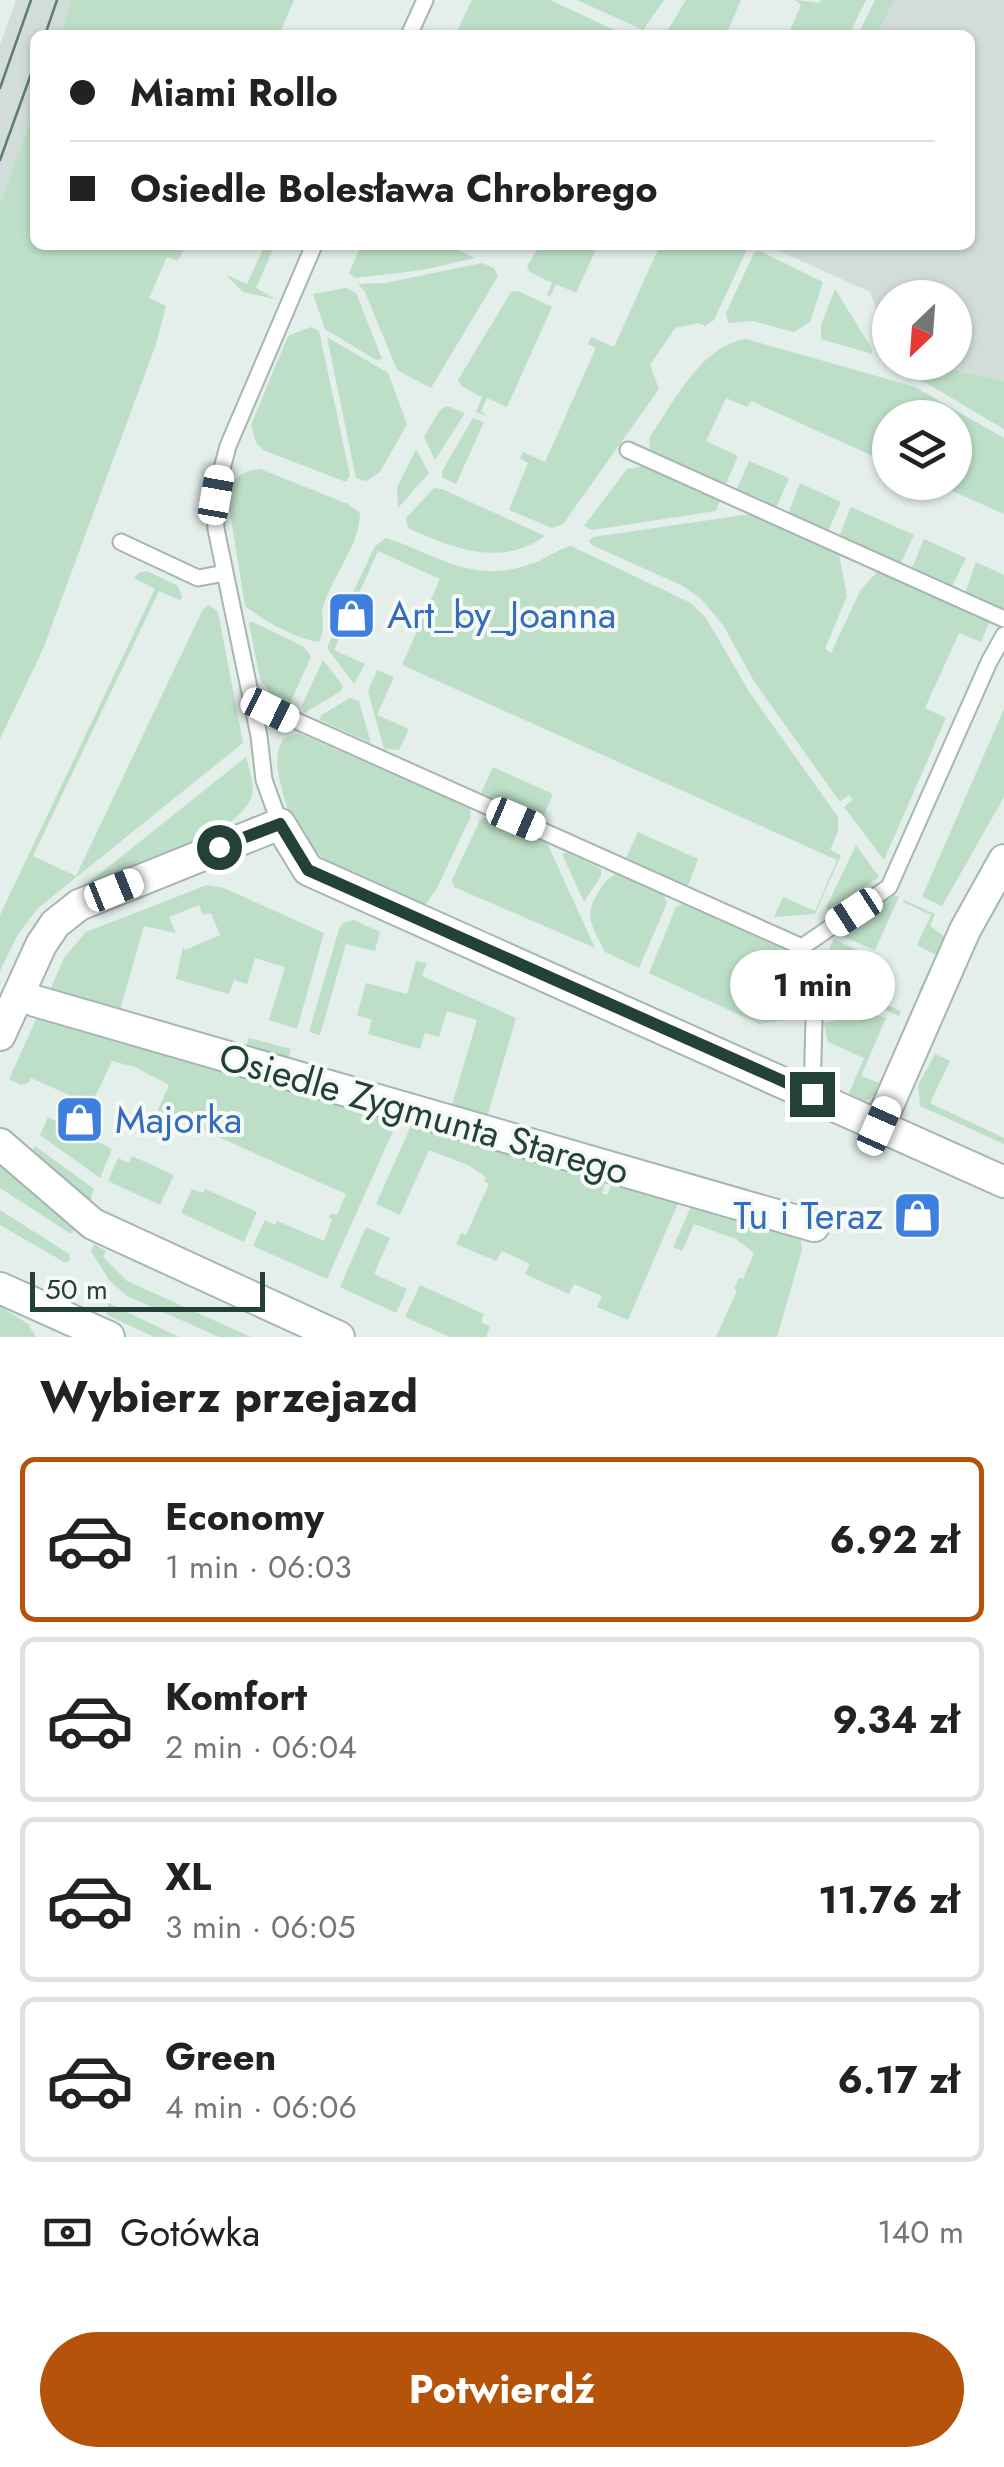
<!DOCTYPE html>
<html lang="pl">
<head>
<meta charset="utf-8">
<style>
	:root { --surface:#fff; --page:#f2f2f2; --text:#222; --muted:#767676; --line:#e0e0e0; --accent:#b45309 }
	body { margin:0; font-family:Jost,sans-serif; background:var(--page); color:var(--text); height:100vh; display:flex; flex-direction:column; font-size:38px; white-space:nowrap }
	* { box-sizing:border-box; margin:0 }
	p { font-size:32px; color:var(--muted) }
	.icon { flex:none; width:55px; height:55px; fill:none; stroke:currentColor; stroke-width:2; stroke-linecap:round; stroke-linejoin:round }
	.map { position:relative; height:1337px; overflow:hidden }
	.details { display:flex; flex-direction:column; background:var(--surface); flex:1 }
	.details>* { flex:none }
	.banner { position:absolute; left:30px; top:30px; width:945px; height:220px; border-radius:15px; box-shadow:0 2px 8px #0004; display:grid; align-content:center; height:220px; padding:0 40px; background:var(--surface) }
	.needle { width:65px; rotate:205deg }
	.controls { position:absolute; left:872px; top:280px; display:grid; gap:20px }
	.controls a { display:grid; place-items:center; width:100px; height:100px; border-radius:50%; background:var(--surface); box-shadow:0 2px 8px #0004; font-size:50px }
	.scale { position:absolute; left:30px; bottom:25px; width:235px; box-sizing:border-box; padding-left:10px; border:5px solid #234039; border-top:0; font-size:28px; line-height:35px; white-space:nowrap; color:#234039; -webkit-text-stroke:8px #f5faf7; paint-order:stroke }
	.end { position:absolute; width:45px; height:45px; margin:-22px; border:12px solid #234039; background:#fff; box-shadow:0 0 0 5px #fff }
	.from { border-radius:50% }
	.bubble { position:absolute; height:70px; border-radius:35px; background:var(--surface); box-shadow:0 2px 8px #0004; font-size:32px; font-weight:700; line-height:70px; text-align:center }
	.car { position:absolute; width:30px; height:60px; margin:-30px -15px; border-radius:12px; box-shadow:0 0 8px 2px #0007; background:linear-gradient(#fff 24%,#345 0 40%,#fff 0 76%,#345 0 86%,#fff 0) }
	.banner b { display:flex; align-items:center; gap:35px; height:95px; font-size:38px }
	.banner b+b { border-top:2px solid var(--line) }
	.banner i { width:25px; height:25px; background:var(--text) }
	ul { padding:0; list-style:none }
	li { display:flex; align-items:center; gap:30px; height:165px; margin:0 20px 15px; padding:0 20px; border:5px solid var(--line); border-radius:15px }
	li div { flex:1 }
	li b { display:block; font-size:38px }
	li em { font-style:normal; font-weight:700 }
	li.active { border-color:var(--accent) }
	li>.icon { width:90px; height:90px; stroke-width:1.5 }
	h2 { padding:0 40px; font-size:45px; line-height:120px }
	.pay { display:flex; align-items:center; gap:25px; height:110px; padding:0 40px; font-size:38px }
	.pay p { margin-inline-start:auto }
	.action { display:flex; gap:20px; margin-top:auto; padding:20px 40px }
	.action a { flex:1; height:115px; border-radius:60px; background:var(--accent); color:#fff; font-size:40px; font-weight:700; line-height:115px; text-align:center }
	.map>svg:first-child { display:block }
</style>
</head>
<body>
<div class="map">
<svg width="1004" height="1337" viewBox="0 0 1004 1337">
	<rect width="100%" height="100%" fill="#e4eeea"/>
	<path fill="#d2ddd9" d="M16,0H72L60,35H35V105L0,204V45Z
		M894,0H1004V381L919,363L955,362V298H890V347L870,292L773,248L774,245H970V35H877Z"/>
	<path fill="#bddfc7" d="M72,0H294L279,35H60Z
		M472,0H550L625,35H455Z
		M577,0H664L643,30Z
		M686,0H741L726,35H665Z
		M795,0L819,3L821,0H866L849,35H788L801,5Z
		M875,0H894L877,35H858Z
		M35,105V245H186L178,261L167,257L149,298L166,306L156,344L43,649L0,739V204Z
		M265,245H275L256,288L275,299L243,292L226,275L247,284Z
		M361,245H447L475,258L423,270L355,278L349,273Z
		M540,245H598L576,293L556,284L550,297L547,295L552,283L530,272L527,266Z
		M660,245H749L714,320L705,326L698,323L675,328L650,365L659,389L563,524L552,528L509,510L528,463L520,458L523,452L545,462L596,348L588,344L591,337L614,347Z
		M760,251L823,282L810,322L794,332L753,321L728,323L726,313L754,253Z
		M482,263L494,268L498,276L431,388L397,370L365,292L358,284L385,283Z
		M346,288L356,293L382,359L376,360L325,329L313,294Z
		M835,289L872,349V354L821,339V325Z
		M518,291L552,307L507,407L487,398L481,411L487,416L476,412L482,397L461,386L458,380L511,292Z
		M311,327L319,331L350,475L346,482L263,450L256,443L251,425L288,336Z
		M327,337L388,373L407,424L380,472L366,481L356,478Z
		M746,339L915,387L1004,438V514L934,483L955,482V418H890V471L882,468L884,461L751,401L747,407L726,398L706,441L738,456L726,484L650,450L649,438C674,403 700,346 746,339Z
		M925,364L1004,381V429L921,380L919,378Z
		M447,406L465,413L435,460L424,437L440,410Z
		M473,418L484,422L456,484L442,477V471Z
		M416,449L429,473L398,508L397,488Z
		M749,461L789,478L776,508L736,491Z
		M643,466L720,501L716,511L592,530L584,526L627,469Z
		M260,469L348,504L360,513C360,544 333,575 324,604C319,618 327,624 319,642C294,638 265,621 245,606L228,500C230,480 240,471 260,469Z
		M800,483L841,502L828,531L788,514Z
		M434,488L442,489L545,536C500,568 452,548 408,528L406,518Z
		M851,507L914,535L901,563L839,537Z
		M751,514L839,554L847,596L825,649L831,653L860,591L878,571L990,621L981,642L959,633L925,708L946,718L884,860L844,807L853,800L849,795L840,802L755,683L723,625L701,599L683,586L592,545L589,541L593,537Z
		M386,538C437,554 470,584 528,565C543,561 556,550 571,546L691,603L706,618L750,693L838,817V831L830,850L841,855L815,914L774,917L783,897L815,911L837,860L402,665L440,579L378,551L334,650L365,664L354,684L327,648L375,546Z
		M924,539L966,558L952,586L912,568Z
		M976,562L1004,575V609L965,593Z
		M147,571L178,586L182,597L180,600L159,591L33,856L76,876L203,609L209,605L218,612L243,743L38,908L18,934L0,971V915L155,589L134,578L140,572Z
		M253,622L304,647L311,657L290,703L275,700L260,679L249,623Z
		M323,660L343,686L341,691L304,713L302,705Z
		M377,670L394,677L377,715L409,729L399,750L384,749L368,691Z
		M350,698L359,701L371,743L320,720L321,715Z
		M1004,709V797L942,906L922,897Z
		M299,733L470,808L471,816L437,888L426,904L417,905C353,876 297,863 281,785C277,767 274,756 283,739Z
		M246,757C249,769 255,784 252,795C241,836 125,872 87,888V884Z
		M493,767L553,794L542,820L481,793Z
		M488,816L547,843L595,948L454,887L452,880L480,820Z
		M638,832L698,859L688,886L626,858Z
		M856,845L879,877L828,910L826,908Z
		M568,852L601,869V876L584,902L562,854Z
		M616,874L663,894L667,903L639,968L605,952C593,926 582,918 599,891C604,883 607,878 616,874Z
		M207,885L224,888L324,933L297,1029L269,1020L285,967L255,958L247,984L234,980L229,994L176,979L183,947L185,950L220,935L211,913L203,915L199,905L169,917L176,933L144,926L120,1010L46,999L64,958L86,932Z
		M894,895L899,897L875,950L837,934Z
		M904,900L935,914L930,926L948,939L924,994L919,991L936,955L917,945L931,915L903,902Z
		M683,904L785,950L799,1018L759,1024L649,973L676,907Z
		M354,920L380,932L375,951L346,944L320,1035L309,1032L339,929L343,923Z
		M834,939L870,956L866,990L862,991L824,960Z
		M416,961L427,963L422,976L516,1018L486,1121L421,1097L452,1105L477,1020L447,1011L439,1037L425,1033L420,1049L368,1034L372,1020L357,1015L366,983L407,994Z
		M875,962L889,969L875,999L901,1011L899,1016L872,1004Z
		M816,964L864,1006L823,1015Z
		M39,1013L394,1116L397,1122L327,1279L253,1246L265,1220L275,1225L277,1221L324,1241L332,1219L329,1217L331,1213L337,1215L346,1194L158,1110L169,1085L135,1067L112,1061L93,1101L78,1095L76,1098L31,1078L28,1083L21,1085L9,1079Z
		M870,1013L886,1018L861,1076L882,1084L881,1091L862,1103L849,1093L864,1058L828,1042L824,1023Z
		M249,1038L291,1049L286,1066L246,1047Z
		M935,1054L950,1061L930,1103L1004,1138V1144L920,1106L918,1085Z
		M48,1117L112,1149L100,1178L40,1135Z
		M419,1123L607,1178L602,1193L607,1195L612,1183L679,1201L628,1320L597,1307L602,1296L574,1284L569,1294L525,1274L530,1264L502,1251L496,1261L456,1244L461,1233L466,1235L489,1184L484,1181L486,1177L468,1165L429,1150L400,1215L376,1204L411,1126Z
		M35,1146L94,1189L89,1204L32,1153Z
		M132,1156L174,1175L160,1205L108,1181L118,1158L129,1163Z
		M0,1163L75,1228L71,1234L0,1188Z
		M192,1189L203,1193L205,1189L257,1212L244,1242L181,1213Z
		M693,1202L800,1234L802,1250L777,1337H716L737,1291L734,1289L739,1278L743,1279L754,1253L736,1239L694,1224L682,1251L673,1247Z
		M0,1210L69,1254L70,1260L66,1263L0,1225Z
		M366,1227L390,1238L374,1274L407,1289L396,1313L340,1287Z
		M94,1244L106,1251L103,1257L127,1281L251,1337H219L127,1296L109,1280L91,1251Z
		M420,1285L484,1314L481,1322L490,1326L486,1337H450L405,1317Z
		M108,1303L179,1337H154L107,1315Z
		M0,1306L28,1324L36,1337H0Z"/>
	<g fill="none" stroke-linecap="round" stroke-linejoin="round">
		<defs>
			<path id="lane" d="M409,35L425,0
				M628,450L1004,619
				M121,542L198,578L225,573
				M252,701L802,947L814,1021L812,1094
				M280,824L264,780L259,736L216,529L215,495L228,446L314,245
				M802,947L889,887L989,662L1004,635"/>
			<path id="street" d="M35,1001L814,1226
				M0,1035L41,945L55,924L79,905L280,824L308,870L1004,1182
				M879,1126L965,930L1004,860
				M0,1144L93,1224L339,1337"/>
			<path id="secondary" d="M0,1288L109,1337"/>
		</defs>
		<use href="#lane" stroke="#a6b6b1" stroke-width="19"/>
		<use href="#street" stroke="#a6b6b1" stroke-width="34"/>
		<use href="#secondary" stroke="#a2b9b2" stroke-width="34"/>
		<use href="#lane" stroke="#fff" stroke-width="15"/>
		<use href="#street" stroke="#fff" stroke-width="30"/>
		<use href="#secondary" stroke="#fff" stroke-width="30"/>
		<path stroke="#5e7b74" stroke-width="2.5" d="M45,35L57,0
			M0,88L31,0
			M0,160L35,63"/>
	</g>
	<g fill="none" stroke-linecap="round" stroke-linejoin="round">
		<path stroke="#234039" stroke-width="12" d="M219,847L280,824L308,870L812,1094"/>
	</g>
	<defs>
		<symbol id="shop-square" viewBox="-11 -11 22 22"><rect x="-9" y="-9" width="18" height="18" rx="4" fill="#3f7fe0" stroke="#f5faf7"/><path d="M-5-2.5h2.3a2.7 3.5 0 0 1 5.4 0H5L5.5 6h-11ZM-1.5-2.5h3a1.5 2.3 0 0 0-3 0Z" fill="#fff"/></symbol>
	</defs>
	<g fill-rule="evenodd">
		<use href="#shop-square" x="324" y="588" width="55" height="55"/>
		<use href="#shop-square" x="52" y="1092" width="55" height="55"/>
		<use href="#shop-square" x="890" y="1188" width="55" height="55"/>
	</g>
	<g text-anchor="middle" stroke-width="8" stroke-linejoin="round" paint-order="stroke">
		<g font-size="38" fill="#366cbe" stroke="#f5faf7" text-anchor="start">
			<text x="387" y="628">Art_by_Joanna</text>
			<text x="115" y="1133">Majorka</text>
			<text x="883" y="1229" text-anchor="end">Tu i Teraz</text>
		</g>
		<g font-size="38" fill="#234039" stroke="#f5faf7">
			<text transform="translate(424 1114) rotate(16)" y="13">Osiedle Zygmunta Starego</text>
		</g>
	</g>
</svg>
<div class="controls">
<a><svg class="needle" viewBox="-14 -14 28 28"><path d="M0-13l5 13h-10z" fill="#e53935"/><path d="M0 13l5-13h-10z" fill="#767676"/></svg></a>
<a><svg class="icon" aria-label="layers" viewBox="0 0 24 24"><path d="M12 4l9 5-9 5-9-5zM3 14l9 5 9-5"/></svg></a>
</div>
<div class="scale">50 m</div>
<i class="end from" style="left:219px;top:847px"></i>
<i class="end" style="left:812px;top:1094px"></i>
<div class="bubble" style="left:730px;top:950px;width:165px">1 min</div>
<i class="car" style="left:216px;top:495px;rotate:10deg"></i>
<i class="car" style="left:270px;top:710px;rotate:116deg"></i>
<i class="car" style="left:516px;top:819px;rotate:113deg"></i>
<i class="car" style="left:114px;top:890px;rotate:68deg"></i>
<i class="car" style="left:854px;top:912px;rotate:237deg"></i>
<i class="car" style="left:879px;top:1126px;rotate:24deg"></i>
<div class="banner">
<b><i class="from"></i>Miami Rollo</b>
<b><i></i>Osiedle Bolesława Chrobrego</b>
</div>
</div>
<section class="details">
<h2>Wybierz przejazd</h2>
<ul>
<li class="active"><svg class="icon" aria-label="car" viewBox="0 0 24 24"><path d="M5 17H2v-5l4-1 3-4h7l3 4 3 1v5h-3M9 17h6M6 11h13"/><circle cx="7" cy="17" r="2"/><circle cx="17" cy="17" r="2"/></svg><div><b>Economy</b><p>1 min · 06:03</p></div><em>6.92 zł</em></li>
<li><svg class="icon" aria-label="car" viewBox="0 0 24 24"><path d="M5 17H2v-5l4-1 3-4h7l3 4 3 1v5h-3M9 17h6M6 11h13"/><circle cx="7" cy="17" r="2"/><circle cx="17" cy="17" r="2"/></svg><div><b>Komfort</b><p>2 min · 06:04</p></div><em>9.34 zł</em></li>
<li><svg class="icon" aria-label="car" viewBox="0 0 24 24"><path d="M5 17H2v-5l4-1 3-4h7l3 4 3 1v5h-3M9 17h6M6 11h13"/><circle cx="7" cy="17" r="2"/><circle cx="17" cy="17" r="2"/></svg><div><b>XL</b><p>3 min · 06:05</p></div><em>11.76 zł</em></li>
<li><svg class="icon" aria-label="car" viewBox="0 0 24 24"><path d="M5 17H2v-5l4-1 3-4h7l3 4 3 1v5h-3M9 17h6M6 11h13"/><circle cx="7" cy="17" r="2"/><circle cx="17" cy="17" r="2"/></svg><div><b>Green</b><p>4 min · 06:06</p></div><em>6.17 zł</em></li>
</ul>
<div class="pay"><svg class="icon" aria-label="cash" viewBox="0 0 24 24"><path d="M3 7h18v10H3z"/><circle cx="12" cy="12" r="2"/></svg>Gotówka<p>140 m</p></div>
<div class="action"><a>Potwierdź</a></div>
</section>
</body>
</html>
